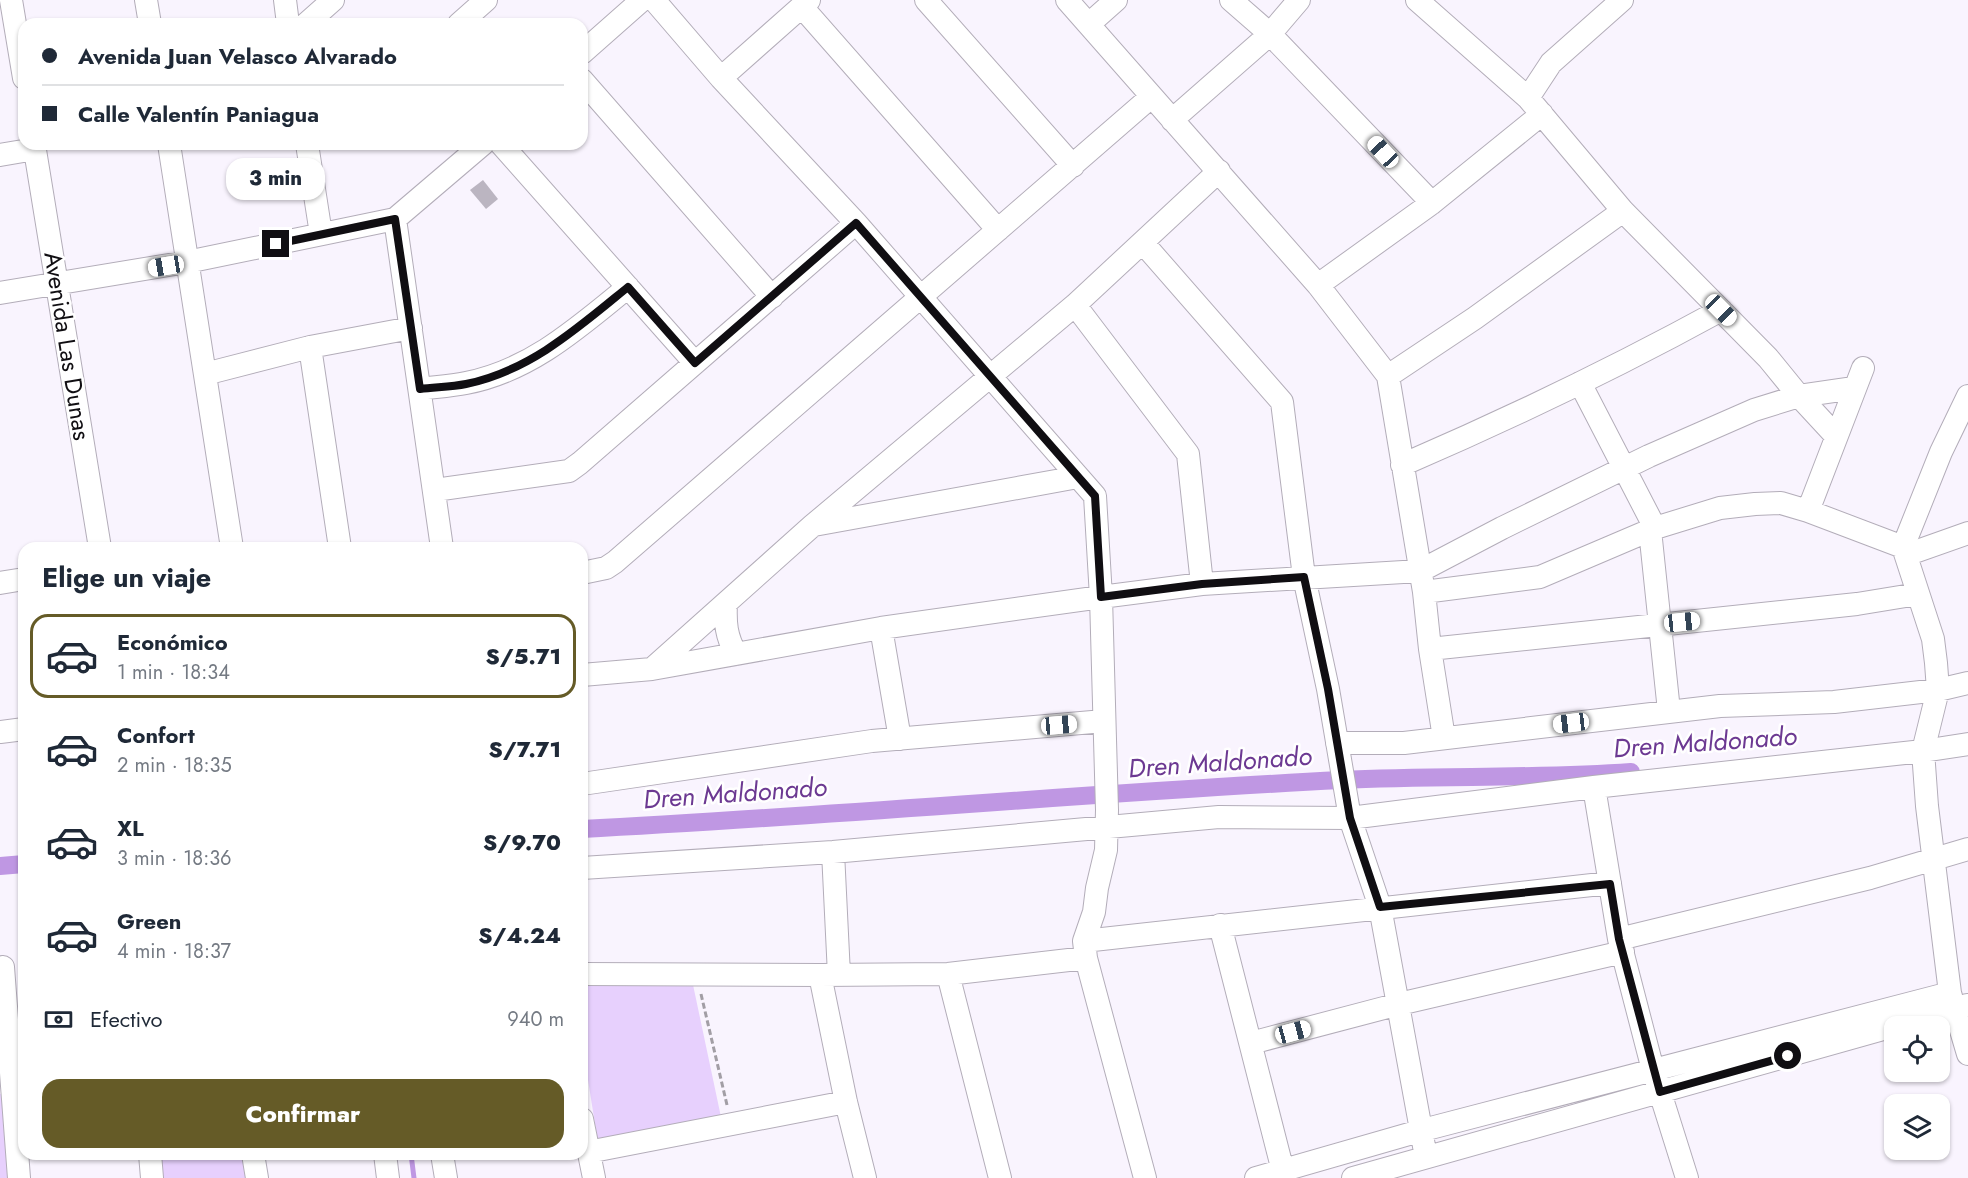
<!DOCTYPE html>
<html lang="es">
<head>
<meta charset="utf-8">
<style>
	:root { --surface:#fff; --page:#f2f2f3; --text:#1f2937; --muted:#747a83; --line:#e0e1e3; --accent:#655b27 }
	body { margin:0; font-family:Jost,sans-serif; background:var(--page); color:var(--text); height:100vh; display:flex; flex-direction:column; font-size:22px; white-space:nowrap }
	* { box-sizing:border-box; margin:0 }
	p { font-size:20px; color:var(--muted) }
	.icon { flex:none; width:33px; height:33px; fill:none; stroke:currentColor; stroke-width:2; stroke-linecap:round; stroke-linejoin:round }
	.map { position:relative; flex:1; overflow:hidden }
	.panel { position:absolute; left:18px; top:542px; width:570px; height:618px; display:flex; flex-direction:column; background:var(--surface); border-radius:18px; box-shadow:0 2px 4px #0004 }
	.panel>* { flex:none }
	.banner { position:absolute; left:18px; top:18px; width:570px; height:132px; border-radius:18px; box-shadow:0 2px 4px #0004; display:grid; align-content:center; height:132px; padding:0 24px; background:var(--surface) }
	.controls { position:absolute; left:1884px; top:1016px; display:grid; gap:12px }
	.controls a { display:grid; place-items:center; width:66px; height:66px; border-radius:12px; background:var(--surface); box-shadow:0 2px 4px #0004; font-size:30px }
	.end { position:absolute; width:27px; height:27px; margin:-14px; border:8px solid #100e12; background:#fff; box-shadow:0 0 0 3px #fff }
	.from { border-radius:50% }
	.bubble { position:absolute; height:42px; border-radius:18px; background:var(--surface); box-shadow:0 2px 4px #0004; font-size:20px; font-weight:800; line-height:42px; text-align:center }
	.car { position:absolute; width:18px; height:36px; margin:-18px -9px; border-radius:8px; box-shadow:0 0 4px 2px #0007; background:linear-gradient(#fff 24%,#345 0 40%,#fff 0 76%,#345 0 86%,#fff 0) }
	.banner b { display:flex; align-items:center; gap:21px; height:57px; font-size:22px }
	.banner b+b { border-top:2px solid var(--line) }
	.banner i { width:15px; height:15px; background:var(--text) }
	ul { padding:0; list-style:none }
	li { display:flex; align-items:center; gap:18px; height:84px; margin:0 12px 9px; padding:0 12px; border:3px solid transparent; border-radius:18px }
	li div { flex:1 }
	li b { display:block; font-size:22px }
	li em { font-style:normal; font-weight:800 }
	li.selected { border-color:var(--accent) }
	li>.icon { width:54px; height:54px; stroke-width:1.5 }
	h2 { padding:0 24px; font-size:27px; line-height:72px }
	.pay { display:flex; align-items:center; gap:15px; height:66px; padding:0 24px; font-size:22px }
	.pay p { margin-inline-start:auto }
	.cta { display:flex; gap:12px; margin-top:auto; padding:12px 24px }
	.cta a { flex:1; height:69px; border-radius:18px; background:var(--accent); color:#fff; font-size:24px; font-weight:800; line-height:69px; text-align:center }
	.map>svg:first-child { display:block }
</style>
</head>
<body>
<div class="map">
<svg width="1968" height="1178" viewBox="0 0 1968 1178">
	<rect width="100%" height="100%" fill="#f9f4fe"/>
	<path fill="#e7d0fd" d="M692,980L721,1117L598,1143L582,1042V985Z
		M0,1094H3L8,1178H0Z
		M157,1154H244L248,1178H159Z"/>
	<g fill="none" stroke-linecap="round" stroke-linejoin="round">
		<path stroke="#bf97e3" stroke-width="5" d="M411,1154L414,1178"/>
		<path stroke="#bf97e3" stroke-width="18" d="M582,829C835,816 1088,793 1341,780C1438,775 1535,779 1631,772
			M0,866L24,864"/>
	</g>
	<path fill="#bbb5c1" d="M483,180L498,199L486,209L470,190Z"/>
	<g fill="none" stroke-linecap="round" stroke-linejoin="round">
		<defs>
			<path id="minor" d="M11,0L24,78
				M146,0L150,24
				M285,0L288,24
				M654,0L721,78L856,223L1095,496L1101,597L1107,810L1106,850L1097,888L1094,912L1084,941L1086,958L1145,1178
				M926,0L1073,166
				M1067,0L1318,285L1388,376L1424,592L1430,649L1444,738
				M1231,0L1270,34L1432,203
				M1417,0L1528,98L1623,211L1768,358L1799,396L1836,436
				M802,7L998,230
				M306,24L333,0
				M459,24L486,0
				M1089,24L1116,0
				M582,53L642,0
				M721,78L809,0
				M582,80L772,297
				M1528,98L1551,63L1622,0
				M1172,120L1270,34L1299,0
				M34,144L100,548
				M169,144L232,548
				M307,144L321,234
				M501,144L695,363
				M0,155L35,149
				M395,219L442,548
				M1143,243L1282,402L1304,577L1328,689L1350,818L1380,907L1426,1157
				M1318,285L1432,203L1542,114
				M0,293L187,262L395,219L483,144
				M1075,305L1188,454L1202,584
				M310,347L340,548
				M205,374L310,347L411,328
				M1388,376L1475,318L1623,211
				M1580,383L1655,528
				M420,389C435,387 451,386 466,383C530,371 579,327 628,287
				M1968,396L1941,452L1903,547L1933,639L1936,663L1938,690L1923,751L1927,806L1950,993L1968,1054
				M1402,465C1511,418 1617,367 1721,310
				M435,490L569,471L580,463L856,223
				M1808,511L1863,368
				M814,525L1078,477
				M1650,530L1669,711
				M1906,555L1968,533
				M582,573L606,568L615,562L1151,97
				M0,583L24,579
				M1424,592L1540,577L1655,528L1720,508L1755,504L1781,503L1808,511L1903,547
				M726,603C725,623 726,636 736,654
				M881,628L900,739
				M1430,649L1857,604L1918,594
				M652,669L812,526L1075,305L1219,171
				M582,675L652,669L881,628L1101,597L1202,584L1420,571L1502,528L1649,456L1754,410L1799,396L1854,388
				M0,732L24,729
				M1337,743H1404L1720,706L1834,702L1938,690L1968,683
				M582,784L872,741L1104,721
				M1594,787L1619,939L1653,1070L1687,1178
				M833,852L839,975
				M582,868L833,852L1219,817L1350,818L1594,787L1923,751L1968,744
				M1220,925L1283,1171L1287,1178
				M1619,939L1870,878L1968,849
				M1084,941L1610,883
				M3,967L19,1178
				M582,974L820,975L948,974L1086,958
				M948,974L1000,1178
				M820,975L846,1102L865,1178
				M1896,1026L1967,1005
				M1251,1043L1399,1004L1623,952
				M582,1119L594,1178
				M588,1152L846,1102
				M150,1154L152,1178
				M253,1154L257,1178
				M385,1154L388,1178
				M442,1154L446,1178
				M1256,1178L1423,1130L1950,993
				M1353,1178L1894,1026"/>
		</defs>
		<use href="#minor" stroke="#b3adb9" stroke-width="24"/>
		<path stroke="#a29ea5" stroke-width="3" stroke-dasharray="6 3" stroke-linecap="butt" d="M701,994L727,1105"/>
		<use href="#minor" stroke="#fff" stroke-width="22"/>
	</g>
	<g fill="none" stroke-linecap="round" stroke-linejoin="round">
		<path stroke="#100e12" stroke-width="8" d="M276,244L395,219L420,389C435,387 451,387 466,384C530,371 579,327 628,287L695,363L856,223L1095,496L1101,597L1202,584L1304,577L1328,689L1350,818L1380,907L1610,884L1619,939L1660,1092L1788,1056"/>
	</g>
	<g text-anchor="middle" stroke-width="5" stroke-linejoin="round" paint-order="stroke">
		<g font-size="24" fill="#100e12" stroke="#fff">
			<text transform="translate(67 346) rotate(81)" y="8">Avenida Las Dunas</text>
		</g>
		<g font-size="26" font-style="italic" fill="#6c3992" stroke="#fff">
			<text transform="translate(1705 742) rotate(-4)" y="9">Dren Maldonado</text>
			<text transform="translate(1220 762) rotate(-4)" y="9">Dren Maldonado</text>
			<text transform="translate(735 793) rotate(-4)" y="9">Dren Maldonado</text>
		</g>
	</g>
</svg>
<div class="controls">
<a><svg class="icon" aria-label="locate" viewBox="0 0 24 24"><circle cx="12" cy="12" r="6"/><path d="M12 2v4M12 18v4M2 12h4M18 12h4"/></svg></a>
<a><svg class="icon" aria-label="layers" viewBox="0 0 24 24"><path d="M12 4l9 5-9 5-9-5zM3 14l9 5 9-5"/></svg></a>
</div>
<i class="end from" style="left:1788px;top:1056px"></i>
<i class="end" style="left:276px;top:244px"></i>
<div class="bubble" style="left:226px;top:158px;width:99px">3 min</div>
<i class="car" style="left:1383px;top:152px;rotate:317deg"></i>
<i class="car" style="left:166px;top:266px;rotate:261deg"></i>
<i class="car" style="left:1721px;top:310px;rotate:135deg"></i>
<i class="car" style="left:1682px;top:622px;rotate:84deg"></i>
<i class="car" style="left:1571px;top:723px;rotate:263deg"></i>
<i class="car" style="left:1059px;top:725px;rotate:85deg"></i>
<i class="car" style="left:1293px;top:1032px;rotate:75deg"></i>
<div class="banner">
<b><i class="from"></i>Avenida Juan Velasco Alvarado</b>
<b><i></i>Calle Valentín Paniagua</b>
</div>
<section class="panel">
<h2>Elige un viaje</h2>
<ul>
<li class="selected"><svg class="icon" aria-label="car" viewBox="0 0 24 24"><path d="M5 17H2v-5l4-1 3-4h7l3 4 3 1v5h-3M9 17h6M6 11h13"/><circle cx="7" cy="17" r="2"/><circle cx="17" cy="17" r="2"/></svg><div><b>Económico</b><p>1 min · 18:34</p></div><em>S/5.71</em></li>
<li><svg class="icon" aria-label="car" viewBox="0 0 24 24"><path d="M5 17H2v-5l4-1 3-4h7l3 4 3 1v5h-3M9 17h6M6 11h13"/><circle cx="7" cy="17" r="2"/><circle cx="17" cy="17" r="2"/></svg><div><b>Confort</b><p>2 min · 18:35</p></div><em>S/7.71</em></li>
<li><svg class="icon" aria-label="car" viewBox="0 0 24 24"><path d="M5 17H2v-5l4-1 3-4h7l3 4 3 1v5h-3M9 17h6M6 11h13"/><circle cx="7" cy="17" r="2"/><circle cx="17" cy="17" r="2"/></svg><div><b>XL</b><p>3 min · 18:36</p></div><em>S/9.70</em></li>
<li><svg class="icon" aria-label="car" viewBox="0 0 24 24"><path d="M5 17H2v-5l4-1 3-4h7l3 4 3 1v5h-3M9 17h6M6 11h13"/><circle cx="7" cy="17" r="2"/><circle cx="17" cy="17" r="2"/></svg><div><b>Green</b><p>4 min · 18:37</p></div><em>S/4.24</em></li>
</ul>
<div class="pay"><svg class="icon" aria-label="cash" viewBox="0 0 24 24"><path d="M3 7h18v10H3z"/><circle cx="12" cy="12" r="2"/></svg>Efectivo<p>940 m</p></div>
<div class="cta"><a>Confirmar</a></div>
</section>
</div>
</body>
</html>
